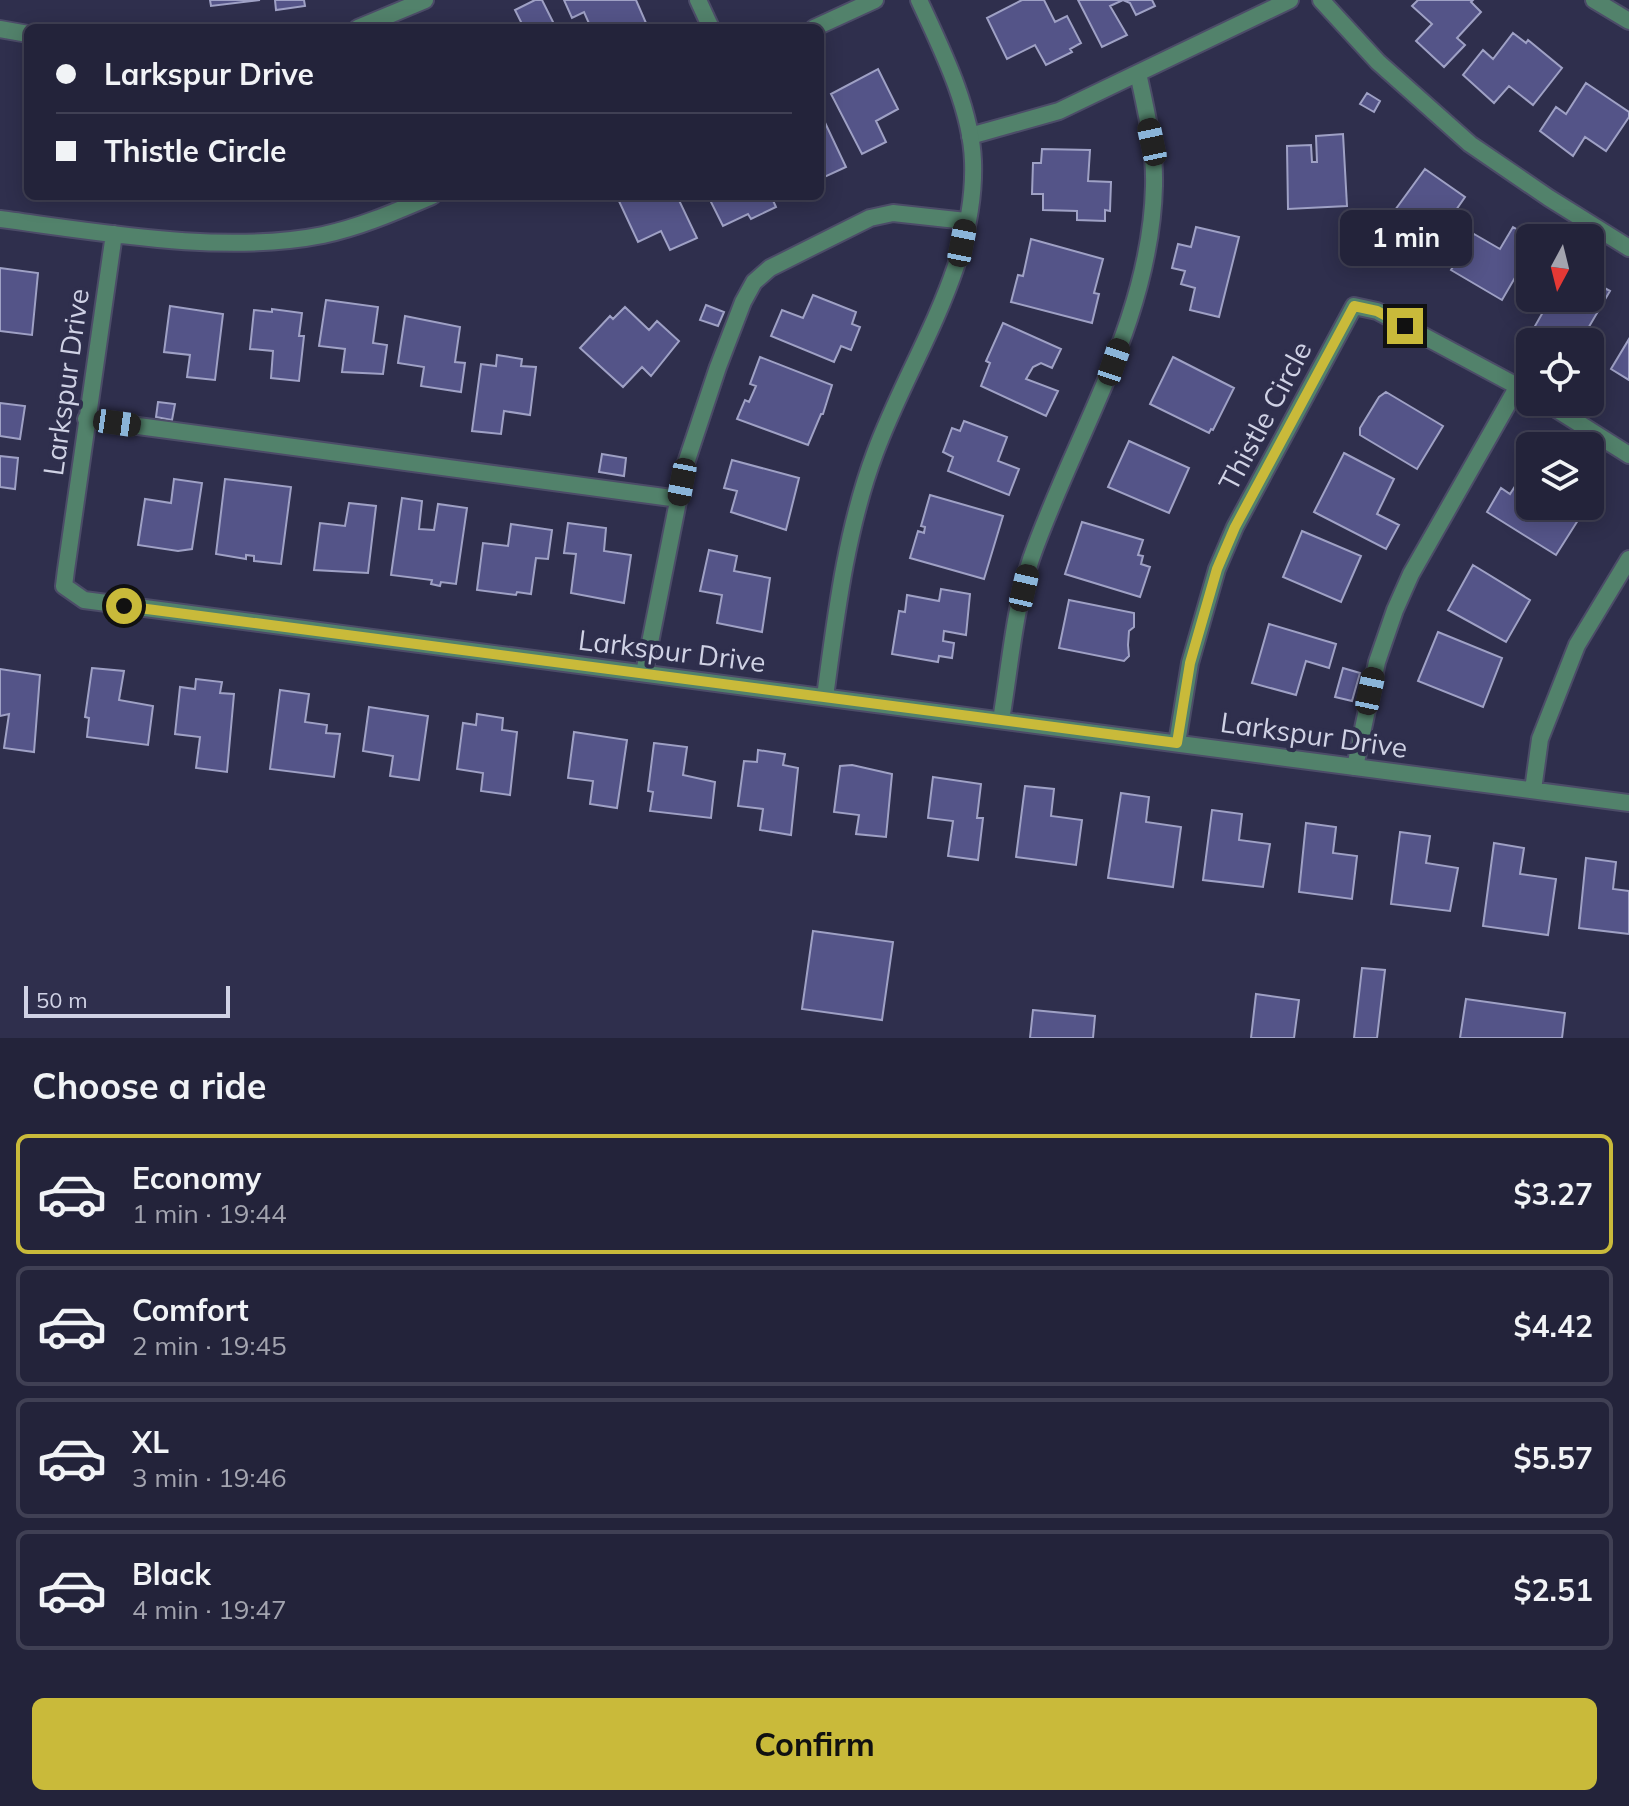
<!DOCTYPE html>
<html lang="en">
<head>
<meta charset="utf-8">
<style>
	:root { --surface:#23233a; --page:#2b2b42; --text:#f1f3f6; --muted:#a3a4af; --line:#404054; --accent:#c9ba3a }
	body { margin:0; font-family:Mulish,sans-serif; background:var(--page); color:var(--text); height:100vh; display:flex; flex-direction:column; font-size:30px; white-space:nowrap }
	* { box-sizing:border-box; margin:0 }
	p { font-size:26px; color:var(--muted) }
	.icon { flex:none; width:44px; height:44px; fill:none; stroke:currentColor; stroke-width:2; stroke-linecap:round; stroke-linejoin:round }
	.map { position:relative; height:1038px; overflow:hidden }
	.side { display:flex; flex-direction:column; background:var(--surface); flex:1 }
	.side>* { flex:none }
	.guide { position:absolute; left:24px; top:24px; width:800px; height:176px; border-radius:12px; box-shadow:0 4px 20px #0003,0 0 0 2px var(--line); display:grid; align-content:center; height:176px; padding:0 32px; background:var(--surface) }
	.needle { width:52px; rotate:187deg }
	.fabs { position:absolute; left:1516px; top:224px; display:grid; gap:16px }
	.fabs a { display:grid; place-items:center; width:88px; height:88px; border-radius:12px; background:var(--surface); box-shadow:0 4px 20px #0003,0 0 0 2px var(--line); font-size:40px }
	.scale { position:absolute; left:24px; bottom:20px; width:206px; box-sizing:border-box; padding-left:8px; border:4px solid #d0d2e5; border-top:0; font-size:22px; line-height:28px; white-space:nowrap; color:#d0d2e5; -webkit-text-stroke:6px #2f2f4d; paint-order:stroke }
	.end { position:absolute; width:36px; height:36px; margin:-18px; border:10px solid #c9ba3a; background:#111; box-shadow:0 0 0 4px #111 }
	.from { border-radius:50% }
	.bubble { position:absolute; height:56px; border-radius:12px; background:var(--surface); box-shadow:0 4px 20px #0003,0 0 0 2px var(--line); font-size:26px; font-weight:700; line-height:56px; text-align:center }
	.car { position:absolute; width:24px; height:48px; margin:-24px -12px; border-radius:10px; box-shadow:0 0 6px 2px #0007; background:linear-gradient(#222 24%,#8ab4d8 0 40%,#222 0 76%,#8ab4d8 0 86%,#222 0) }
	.guide b { display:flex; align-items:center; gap:28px; height:76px; font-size:30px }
	.guide b+b { border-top:2px solid var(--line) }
	.guide i { width:20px; height:20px; background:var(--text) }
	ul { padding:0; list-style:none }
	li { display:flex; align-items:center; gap:24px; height:120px; margin:0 16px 12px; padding:0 16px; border:4px solid var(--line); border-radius:12px }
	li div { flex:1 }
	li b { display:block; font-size:30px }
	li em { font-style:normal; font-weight:700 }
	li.on { border-color:var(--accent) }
	li>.icon { width:72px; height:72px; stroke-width:1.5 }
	h2 { padding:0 32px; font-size:36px; line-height:96px }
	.cta { display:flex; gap:16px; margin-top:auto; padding:16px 32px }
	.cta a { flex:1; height:92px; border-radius:12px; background:var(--accent); color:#111; font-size:32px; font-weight:700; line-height:92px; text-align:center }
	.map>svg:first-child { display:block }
</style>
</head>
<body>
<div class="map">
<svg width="1629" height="1038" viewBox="0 0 1629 1038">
	<rect width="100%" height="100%" fill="#2f2f4d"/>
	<path fill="#545488" stroke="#9fa1c5" stroke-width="2" d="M210,0H260L211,6Z
		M275,0H304L305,6L276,10Z
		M535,0H542L556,28H524L515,10Z
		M564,0H636L646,23L635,28H591L584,12L572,18Z
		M1022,0H1044L1055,22L1067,16L1081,43L1070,49L1072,52L1046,65L1035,45L1007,59L987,18Z
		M1078,0H1152L1155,6L1136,15L1130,3L1123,0L1110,6L1127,35L1102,47Z
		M1418,0H1473L1471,2L1481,12L1457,38L1465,45L1444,67L1416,41L1432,24L1412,6Z
		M1513,33L1526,43L1528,40L1562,68L1533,105L1509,86L1494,103L1463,75L1483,50L1493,59Z
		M878,69L898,109L876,121L886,142L862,154L831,94Z
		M1586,83L1629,112V117L1606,151L1585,137L1573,156L1540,131L1556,107L1566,114Z
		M1367,93L1380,101L1374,112L1360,104Z
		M820,112L846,167L820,179Z
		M1343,134L1347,206L1288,209L1287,146L1311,145L1312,162H1317L1316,136Z
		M1042,149L1090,150L1088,181L1111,182L1110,211L1105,210V221L1077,220V211L1043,210V194H1032L1033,163H1041Z
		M1425,169L1465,197L1427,252L1423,250L1421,252L1403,239L1405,235L1387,221Z
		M626,196H677L697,238L670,250L661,231L638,242L618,199Z
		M708,196H771L776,207L751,219L748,214L723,226Z
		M1196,227L1239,237L1219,317L1190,310L1195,288L1181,284L1185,271L1172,268L1178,244L1191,247Z
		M1513,227L1532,238L1530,252L1502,300L1451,270L1474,234L1500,249Z
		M1031,239L1103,259L1094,293L1099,294L1092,323L1011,302L1018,275L1023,276Z
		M1590,242L1604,249L1597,262L1590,258Z
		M0,268L38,273L32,335L0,331Z
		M1590,280L1610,291L1580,342H1564L1535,326L1551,298H1590Z
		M813,295L856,312L852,324L860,327L851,350L841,346L834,362L771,336L782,310L803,318Z
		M326,300L378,307L373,343L387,345L383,374L342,372L345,349L319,346Z
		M706,305L724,312L718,326L700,320Z
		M170,306L223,314L215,380L187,377L190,355L164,352Z
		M625,307L649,330L657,321L679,341L651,376L642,367L623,387L580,348L610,316L613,319Z
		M272,309L302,313L299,336H304L299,381L271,378L273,351L250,349L254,310L272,312Z
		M405,316L460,327L455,362L465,363L461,392L421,386L424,367L398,363Z
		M1003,323L1061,349L1052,368L1041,363L1033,367L1026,379L1058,391L1046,416L981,386L990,363L986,361Z
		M1629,339V380L1611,369Z
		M497,355L522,359L521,366L536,367L530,415L504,411L501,434L472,431L481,364L496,366Z
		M760,357L832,385L823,414H821L808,445L737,419L745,400L749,402L756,386L750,384Z
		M1173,357L1234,388L1213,430L1211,429L1209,433L1150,404Z
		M1386,392L1443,426L1417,469L1360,435V428L1379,397Z
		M158,402L175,404L172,420L156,417Z
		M0,403L25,406L20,439L0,436Z
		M964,421L1007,437L998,461L1019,469L1009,495L948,471L953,457L943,452L952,428L960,431Z
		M1129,441L1189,468L1169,513L1108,487Z
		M1344,453L1394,479L1377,514L1399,525L1386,549L1314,512Z
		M602,454L626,458L624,476L599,472Z
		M0,456L18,458L15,489L0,487Z
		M732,460L799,478L786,530L731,512L737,491L724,488Z
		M1523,474L1530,479V506H1587L1556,555L1487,512L1501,488L1510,494Z
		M174,479L202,483L192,549L178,551L138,545L145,499L171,503Z
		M225,479L291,487L281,564L254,561V556L246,555V559L216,554Z
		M930,495L1003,516L984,579L910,558L918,531L924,533L925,527L921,526Z
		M402,498L422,501L419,529L434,530L438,504L467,508L456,584L441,582L440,586L431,584L432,580L391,575Z
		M349,503L376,506L368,573L314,570L320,523L345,526Z
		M1082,522L1143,540L1138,555L1143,556L1141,564L1150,567L1140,597L1065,574Z
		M568,523L606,528L604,551L631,555L624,603L571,593L576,554L564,553Z
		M511,524L552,530L548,559L536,558L531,594L517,592L516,595L477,590L483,543L508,546Z
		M1302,531L1361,556L1341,602L1283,577Z
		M709,550L737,556L734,571L770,578L762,632L717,623L722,595L700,591Z
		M1473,565L1530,600L1506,642L1448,610Z
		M941,589L970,594L966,635L944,631L943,641L954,643L952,658L939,656L938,662L892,654L899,611L905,612L907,595L939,601Z
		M1069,600L1134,613V627L1129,631L1128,645L1129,656L1124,661L1059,648Z
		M1269,624L1336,644L1329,668L1306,661L1296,695L1252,683Z
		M1438,632L1502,658L1483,707L1418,681Z
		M92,668L124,671L119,700L153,706L148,745L87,737L89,718L85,717Z
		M1343,668L1360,673L1352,701L1335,697Z
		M0,669L40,675L34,752L4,748L9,714L0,716Z
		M196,679L222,682L220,693L234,694L227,772L196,768L200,737L175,734L180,687L195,689Z
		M280,690L309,694L305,722L327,725L326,733L340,734L334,777L270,769Z
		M369,707L428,716L419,780L390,776L393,756L363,751Z
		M477,714L503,718L502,730L517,732L510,795L481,791L483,773L457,769L463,723L476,725Z
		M574,732L627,740L617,808L590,804L593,781L568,778Z
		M654,743L687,747L683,775L715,782L711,818L650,811L653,792L648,791Z
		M758,750L785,754L783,765L798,768L791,835L760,830L763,809L738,806L744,761L757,762Z
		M852,765L892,774L886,837L856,834L859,815L834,812L840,766Z
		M933,777L981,784L977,818H983L978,860L948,856L953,821L928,818Z
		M1025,786L1054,789L1051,816L1082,820L1076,865L1016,857Z
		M1121,793L1149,797L1146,822L1181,827L1173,887L1108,878Z
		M1212,810L1242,814L1239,840L1270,844L1263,887L1203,880Z
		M1306,823L1336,827L1333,853L1357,856L1352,899L1299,892Z
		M1400,832L1430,836L1426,863L1458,868L1450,911L1391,904Z
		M1494,843L1524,848L1520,874L1556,879L1548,935L1483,926Z
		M1586,858L1616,862L1613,889L1629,891V934L1579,928Z
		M813,931L893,942L882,1020L802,1009Z
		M1362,968L1385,970L1377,1038H1354Z
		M1256,994L1299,1000L1294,1038H1251Z
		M1466,999L1565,1013L1562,1038H1460Z
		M1033,1010L1095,1016L1093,1038H1030Z"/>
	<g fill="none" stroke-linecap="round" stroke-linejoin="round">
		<defs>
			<path id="lane" d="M1321,0L1378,62L1470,144L1549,198L1629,248
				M358,28L425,0
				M0,29L28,34
				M970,136L1059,111L1290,0
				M86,419L679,499
				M644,673L685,466L718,367L743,302L754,282L770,268L870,218L893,213L966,221
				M1001,720C1010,667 1014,610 1031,559C1074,436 1151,320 1154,186C1155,147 1146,110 1138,73
				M1355,767L1377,662L1395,610L1411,574L1518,386"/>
			<path id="street" d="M698,0L711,28
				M1594,0L1629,21
				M814,28L875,0
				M0,219C99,232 224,255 323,235C361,227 397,211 432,196
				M114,234L66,570L64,586L84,600L1629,803
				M1545,402L1629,455
				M825,697C836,615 846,530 875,453C910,358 977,266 973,161C971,107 941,48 919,0
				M1177,743L1190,663L1217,569L1235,527L1354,306L1377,311L1530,393
				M1533,790L1540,739L1577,645L1629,559"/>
		</defs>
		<use href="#lane" stroke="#4c4c68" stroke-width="20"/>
		<use href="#street" stroke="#4c4c68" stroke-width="20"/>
		<use href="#lane" stroke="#52826b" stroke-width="16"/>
		<use href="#street" stroke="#52826b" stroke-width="16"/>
	</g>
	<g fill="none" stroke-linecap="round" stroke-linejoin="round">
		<path stroke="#c9ba3a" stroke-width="10" d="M124,606L1177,743L1190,663L1217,569L1235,527L1354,306L1377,311L1405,326"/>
	</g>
	<g text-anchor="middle" stroke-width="8" stroke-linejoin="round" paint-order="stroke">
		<g font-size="28" fill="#d0d2e5" stroke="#2f2f4d">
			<text transform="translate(66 382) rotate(-82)" y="10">Larkspur Drive</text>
			<text transform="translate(1265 416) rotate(-62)" y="10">Thistle Circle</text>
			<text transform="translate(672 651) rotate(7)" y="10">Larkspur Drive</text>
			<text transform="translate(1314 735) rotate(8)" y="10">Larkspur Drive</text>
		</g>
	</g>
</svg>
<div class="fabs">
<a><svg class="needle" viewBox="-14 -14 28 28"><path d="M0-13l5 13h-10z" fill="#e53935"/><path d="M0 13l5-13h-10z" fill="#a3a4af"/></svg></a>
<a><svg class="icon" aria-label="locate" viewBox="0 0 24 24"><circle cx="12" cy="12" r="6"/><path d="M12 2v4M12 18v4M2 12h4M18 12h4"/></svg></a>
<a><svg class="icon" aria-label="layers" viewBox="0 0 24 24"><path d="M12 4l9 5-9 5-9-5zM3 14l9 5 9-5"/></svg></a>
</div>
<div class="scale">50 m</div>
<i class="end from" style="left:124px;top:606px"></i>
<i class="end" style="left:1405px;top:326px"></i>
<div class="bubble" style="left:1340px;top:210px;width:132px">1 min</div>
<i class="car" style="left:1152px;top:142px;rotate:348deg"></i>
<i class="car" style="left:962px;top:243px;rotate:11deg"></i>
<i class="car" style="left:1114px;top:362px;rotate:19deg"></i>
<i class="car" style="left:117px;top:423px;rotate:98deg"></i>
<i class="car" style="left:682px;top:482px;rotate:191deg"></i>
<i class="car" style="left:1024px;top:588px;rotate:13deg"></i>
<i class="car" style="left:1370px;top:691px;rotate:12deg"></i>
<div class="guide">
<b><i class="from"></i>Larkspur Drive</b>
<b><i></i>Thistle Circle</b>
</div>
</div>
<section class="side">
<h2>Choose a ride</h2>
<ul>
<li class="on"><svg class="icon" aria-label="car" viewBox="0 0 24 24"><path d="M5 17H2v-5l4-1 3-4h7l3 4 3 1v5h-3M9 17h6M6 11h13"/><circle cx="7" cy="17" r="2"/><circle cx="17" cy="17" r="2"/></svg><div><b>Economy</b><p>1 min · 19:44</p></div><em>$3.27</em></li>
<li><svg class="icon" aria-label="car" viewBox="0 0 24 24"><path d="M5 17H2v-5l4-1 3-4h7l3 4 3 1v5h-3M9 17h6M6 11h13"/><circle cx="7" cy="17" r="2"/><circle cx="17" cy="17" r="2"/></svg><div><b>Comfort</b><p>2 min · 19:45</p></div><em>$4.42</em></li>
<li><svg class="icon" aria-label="car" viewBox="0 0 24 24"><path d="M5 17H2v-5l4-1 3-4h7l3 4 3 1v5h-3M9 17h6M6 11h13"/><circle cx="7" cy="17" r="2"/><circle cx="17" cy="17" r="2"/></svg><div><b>XL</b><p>3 min · 19:46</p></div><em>$5.57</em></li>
<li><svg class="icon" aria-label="car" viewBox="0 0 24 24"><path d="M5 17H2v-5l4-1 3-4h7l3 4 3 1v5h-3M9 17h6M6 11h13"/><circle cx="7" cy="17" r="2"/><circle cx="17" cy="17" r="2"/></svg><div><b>Black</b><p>4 min · 19:47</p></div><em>$2.51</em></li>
</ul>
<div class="cta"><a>Confirm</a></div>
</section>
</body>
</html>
